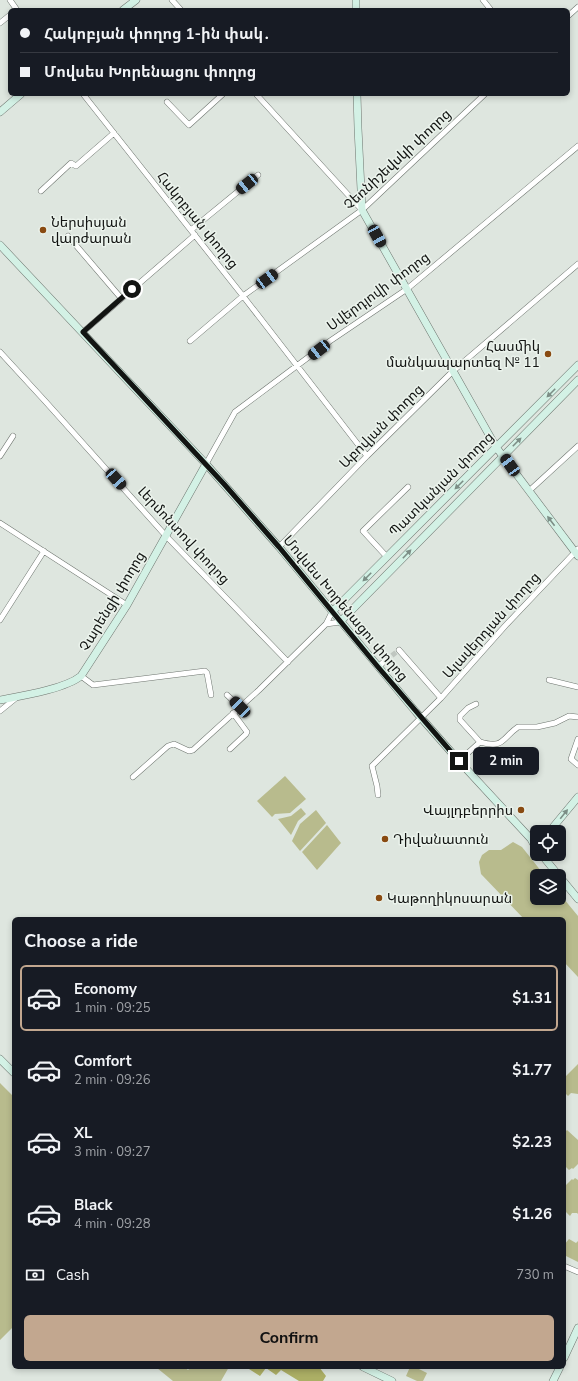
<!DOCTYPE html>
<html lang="en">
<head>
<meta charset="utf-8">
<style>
	:root { --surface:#171b24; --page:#242831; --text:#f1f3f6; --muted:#9ea1a6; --line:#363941; --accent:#c2a78f }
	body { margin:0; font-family:"Nunito Sans","Noto Sans Armenian",sans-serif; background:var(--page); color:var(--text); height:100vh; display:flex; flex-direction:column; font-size:15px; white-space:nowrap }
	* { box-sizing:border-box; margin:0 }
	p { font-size:13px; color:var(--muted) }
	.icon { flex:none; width:22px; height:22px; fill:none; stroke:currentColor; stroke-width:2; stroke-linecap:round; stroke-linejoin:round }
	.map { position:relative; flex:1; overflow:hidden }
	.details { position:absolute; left:12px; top:917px; width:554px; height:452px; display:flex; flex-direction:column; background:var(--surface); border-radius:6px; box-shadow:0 2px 6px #0003 }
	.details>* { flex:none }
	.banner { position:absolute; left:8px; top:8px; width:562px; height:88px; border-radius:6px; box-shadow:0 2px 6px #0003; display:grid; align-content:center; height:88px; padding:0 12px; background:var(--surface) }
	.controls { position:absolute; left:530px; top:825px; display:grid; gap:8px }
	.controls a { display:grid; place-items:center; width:36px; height:36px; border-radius:6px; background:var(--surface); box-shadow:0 2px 6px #0003; font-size:20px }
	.end { position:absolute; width:18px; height:18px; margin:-9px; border:5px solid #121412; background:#fff; box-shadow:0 0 0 2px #fff }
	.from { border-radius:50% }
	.bubble { position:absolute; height:28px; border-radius:6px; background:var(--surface); box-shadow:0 2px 6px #0003; font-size:13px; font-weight:700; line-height:28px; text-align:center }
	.car { position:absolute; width:12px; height:24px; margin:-12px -6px; border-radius:5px; box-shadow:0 0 3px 1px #0007; background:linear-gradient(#222 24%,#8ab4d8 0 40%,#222 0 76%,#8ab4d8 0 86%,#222 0) }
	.banner b { display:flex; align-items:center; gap:14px; height:38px; font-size:15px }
	.banner b+b { border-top:1px solid var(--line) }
	.banner i { width:10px; height:10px; background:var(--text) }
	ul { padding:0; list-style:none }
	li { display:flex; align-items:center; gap:12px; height:66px; margin:0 8px 6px; padding:0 4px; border:2px solid transparent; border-radius:6px }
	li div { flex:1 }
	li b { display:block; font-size:15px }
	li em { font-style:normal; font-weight:700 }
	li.on { border-color:var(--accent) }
	li>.icon { width:36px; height:36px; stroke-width:1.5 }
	h2 { padding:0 12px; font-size:18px; line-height:48px }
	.pay { display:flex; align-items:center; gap:10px; height:44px; padding:0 12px; font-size:15px }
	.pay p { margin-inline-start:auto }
	.action { display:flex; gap:8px; margin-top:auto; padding:8px 12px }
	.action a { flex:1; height:46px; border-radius:6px; background:var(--accent); color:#111; font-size:16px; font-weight:700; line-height:46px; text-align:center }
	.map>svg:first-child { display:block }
</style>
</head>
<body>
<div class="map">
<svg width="578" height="1381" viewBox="0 0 578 1381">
	<rect width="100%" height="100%" fill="#dee6df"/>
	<path fill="#b8bb8d" d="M285,776L306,799L290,813L275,814L272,817L257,801Z
		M301,808L306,814L298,821L291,835L278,819L291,816Z
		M316,810L326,823L300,851L292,841L300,824Z
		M327,825L341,843L317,870L302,852Z
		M513,842L522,847L545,876H537V898H559V893L578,916V977L564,962V919H524L481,874L479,862L482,855L489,850H501Z
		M578,1064V1094L571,1093L568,1096L564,1092V1078Z
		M0,1083L14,1097V1326L0,1340Z
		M567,1130L578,1140V1164L573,1169L572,1168L569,1170L564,1165V1133Z
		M575,1178L578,1180V1214L577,1213H572L570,1216L564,1210V1187L572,1179L573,1180Z
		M569,1239L576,1243L578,1241V1262L564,1255V1249L566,1247L564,1245Z
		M158,1367H184L188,1370L191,1367H229L221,1381H173L157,1368Z
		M410,1367H415L427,1373L423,1381H417L406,1376Z"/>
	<path fill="#acaf65" d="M250,1367H319L326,1376L323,1381H299L281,1370L276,1375L266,1368L260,1376L249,1369Z"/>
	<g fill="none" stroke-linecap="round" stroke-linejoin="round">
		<path stroke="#bfc6c0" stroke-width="5" stroke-dasharray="5 2.5" stroke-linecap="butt" d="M386,660L399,650"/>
		<defs>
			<path id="street" d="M10,0L17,10
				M172,0L181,10
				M483,0L491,10
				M568,16L578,7
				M0,23L10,15
				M83,94L243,296L367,456
				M256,94L362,210
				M167,102L189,125L223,94
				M41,191L71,163L76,166L114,133
				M191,230L258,175
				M68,236L121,298
				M83,332L195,235
				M190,341L243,296L362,210L485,94
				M0,352L45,401L166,536L288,662
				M0,456L13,436
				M206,464L235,412L330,341L407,289L578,146
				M529,491L578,446
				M0,523L127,605
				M279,547L367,456L453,371L578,264
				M387,557L363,531L408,487
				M0,620L44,551
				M326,624L340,622
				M399,650L441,698
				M378,667L386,660
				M81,676L93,685L205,671L207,673L211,695
				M549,680L578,687
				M227,695L240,707
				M476,704L468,708L460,716V720L480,742
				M0,711L16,698
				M578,739L571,759L578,765
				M230,749L246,734L247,732L233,713
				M459,761L480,742C504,749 501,739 518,727H537L555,723L569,716L578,717
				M133,777L168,746L174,744L189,751L193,750L259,690L326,624L332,612
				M378,795L377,786L372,766L441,698L505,626L578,549
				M564,1266L578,1272"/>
			<path id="secondary" d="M356,0V10
				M123,10L136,0
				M357,94L358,128L362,210L496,447L578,556
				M0,112L21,94
				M0,245L206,464L279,547L416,712L459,761L531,839L537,850
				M332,612L578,365
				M340,622L578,380
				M0,700C21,696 65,689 81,676L127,605L206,464
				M549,832L578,797
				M541,854L578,899
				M0,1059L14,1073
				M564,1358L578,1328
				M363,1367L392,1381
				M553,1381L560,1367"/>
		</defs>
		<use href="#street" stroke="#6e756f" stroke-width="6"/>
		<use href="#secondary" stroke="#6e756f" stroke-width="8"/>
		<use href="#street" stroke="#fff" stroke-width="5"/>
		<use href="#secondary" stroke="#d3f1e5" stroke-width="7"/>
	</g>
	<defs><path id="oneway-solid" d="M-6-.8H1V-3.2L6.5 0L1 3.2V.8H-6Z"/></defs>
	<g fill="#7c8e86">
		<use href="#oneway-solid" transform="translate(551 393) rotate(135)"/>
		<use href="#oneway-solid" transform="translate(517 442) rotate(-45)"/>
		<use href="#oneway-solid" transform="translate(459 485) rotate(135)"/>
		<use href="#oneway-solid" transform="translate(551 521) rotate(-127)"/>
		<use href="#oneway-solid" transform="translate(407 554) rotate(-46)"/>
		<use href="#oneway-solid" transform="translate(367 577) rotate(135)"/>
		<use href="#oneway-solid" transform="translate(564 814) rotate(-51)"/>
	</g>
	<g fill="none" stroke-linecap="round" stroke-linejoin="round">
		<path stroke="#121412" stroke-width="5" d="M132,289L83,332L224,484L279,547L378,667L459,761"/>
	</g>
	<g fill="#894a11" stroke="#ebf3ec" stroke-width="1.5">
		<circle cx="43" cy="230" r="4"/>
		<circle cx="548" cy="354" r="4"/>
		<circle cx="521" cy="810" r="4"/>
		<circle cx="385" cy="839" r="4"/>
		<circle cx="379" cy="898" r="4"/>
	</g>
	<g text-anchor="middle" stroke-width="3" stroke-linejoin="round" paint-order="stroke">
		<g font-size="14" fill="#121412" stroke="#ebf3ec">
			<text transform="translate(397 159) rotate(-43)" y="5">Չեռնիշեվսկի փողոց</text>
			<text transform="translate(198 220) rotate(51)" y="5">Հակոբյան փողոց</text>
			<text transform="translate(378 291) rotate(-36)" y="5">Սվերդլովի փողոց</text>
			<text transform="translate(381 426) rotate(-45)" y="5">Աբովյան փողոց</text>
			<text transform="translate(441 484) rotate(-45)" y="5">Պատկանյան փողոց</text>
			<text transform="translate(184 535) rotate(47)" y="5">Լերմոնտով փողոց</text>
			<text transform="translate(112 601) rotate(-59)" y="5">Չարենցի փողոց</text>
			<text transform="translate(346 608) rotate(50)" y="5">Մովսես Խորենացու փողոց</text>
			<text transform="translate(491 625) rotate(-48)" y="5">Ալավերդյան փողոց</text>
		</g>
		<g font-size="14" fill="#121412" stroke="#ebf3ec" text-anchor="start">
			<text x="51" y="227">Ներսիսյան<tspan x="51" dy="16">վարժարան</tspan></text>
			<text x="540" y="351" text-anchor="end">Հասմիկ<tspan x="540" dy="16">մանկապարտեզ № 11</tspan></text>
			<text x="513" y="815" text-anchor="end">Վայլդբերրիս</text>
			<text x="393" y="844">Դիվանատուն</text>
			<text x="387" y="903">Կաթողիկոսարան</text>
		</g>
	</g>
</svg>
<div class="controls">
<a><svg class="icon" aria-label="locate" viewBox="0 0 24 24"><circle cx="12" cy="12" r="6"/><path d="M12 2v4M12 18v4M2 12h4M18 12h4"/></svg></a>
<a><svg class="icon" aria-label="layers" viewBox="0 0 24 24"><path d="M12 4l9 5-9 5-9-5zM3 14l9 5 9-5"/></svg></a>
</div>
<i class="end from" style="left:132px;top:289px"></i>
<i class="end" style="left:459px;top:761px"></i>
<div class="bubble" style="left:473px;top:747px;width:66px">2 min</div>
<i class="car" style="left:247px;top:184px;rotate:231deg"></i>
<i class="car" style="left:377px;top:236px;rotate:151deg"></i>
<i class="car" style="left:267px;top:279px;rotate:54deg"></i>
<i class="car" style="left:319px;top:350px;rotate:232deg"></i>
<i class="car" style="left:510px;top:465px;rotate:325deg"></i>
<i class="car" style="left:116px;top:479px;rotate:138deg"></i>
<i class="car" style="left:240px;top:707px;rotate:316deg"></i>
<div class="banner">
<b><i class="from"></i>Հակոբյան փողոց 1-ին փակ․</b>
<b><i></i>Մովսես Խորենացու փողոց</b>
</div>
<section class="details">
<h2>Choose a ride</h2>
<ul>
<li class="on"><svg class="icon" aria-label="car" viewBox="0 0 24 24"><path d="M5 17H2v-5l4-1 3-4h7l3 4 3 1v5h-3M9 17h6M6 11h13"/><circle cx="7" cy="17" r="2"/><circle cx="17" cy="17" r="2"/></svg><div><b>Economy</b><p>1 min · 09:25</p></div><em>$1.31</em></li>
<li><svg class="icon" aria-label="car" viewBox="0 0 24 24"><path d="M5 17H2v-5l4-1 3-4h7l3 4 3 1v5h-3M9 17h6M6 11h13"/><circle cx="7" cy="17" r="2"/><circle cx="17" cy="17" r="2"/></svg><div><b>Comfort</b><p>2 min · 09:26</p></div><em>$1.77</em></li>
<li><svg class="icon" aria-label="car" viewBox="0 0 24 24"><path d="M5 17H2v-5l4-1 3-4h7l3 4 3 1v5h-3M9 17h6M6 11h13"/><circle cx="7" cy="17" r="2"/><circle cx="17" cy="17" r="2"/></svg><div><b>XL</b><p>3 min · 09:27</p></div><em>$2.23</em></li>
<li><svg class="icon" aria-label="car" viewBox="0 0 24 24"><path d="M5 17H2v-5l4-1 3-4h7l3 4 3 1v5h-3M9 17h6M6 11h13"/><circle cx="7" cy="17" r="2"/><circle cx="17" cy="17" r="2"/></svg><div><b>Black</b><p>4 min · 09:28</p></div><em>$1.26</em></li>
</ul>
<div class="pay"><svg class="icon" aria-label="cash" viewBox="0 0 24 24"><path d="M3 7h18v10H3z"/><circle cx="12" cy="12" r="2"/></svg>Cash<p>730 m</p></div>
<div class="action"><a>Confirm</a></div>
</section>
</div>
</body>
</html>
